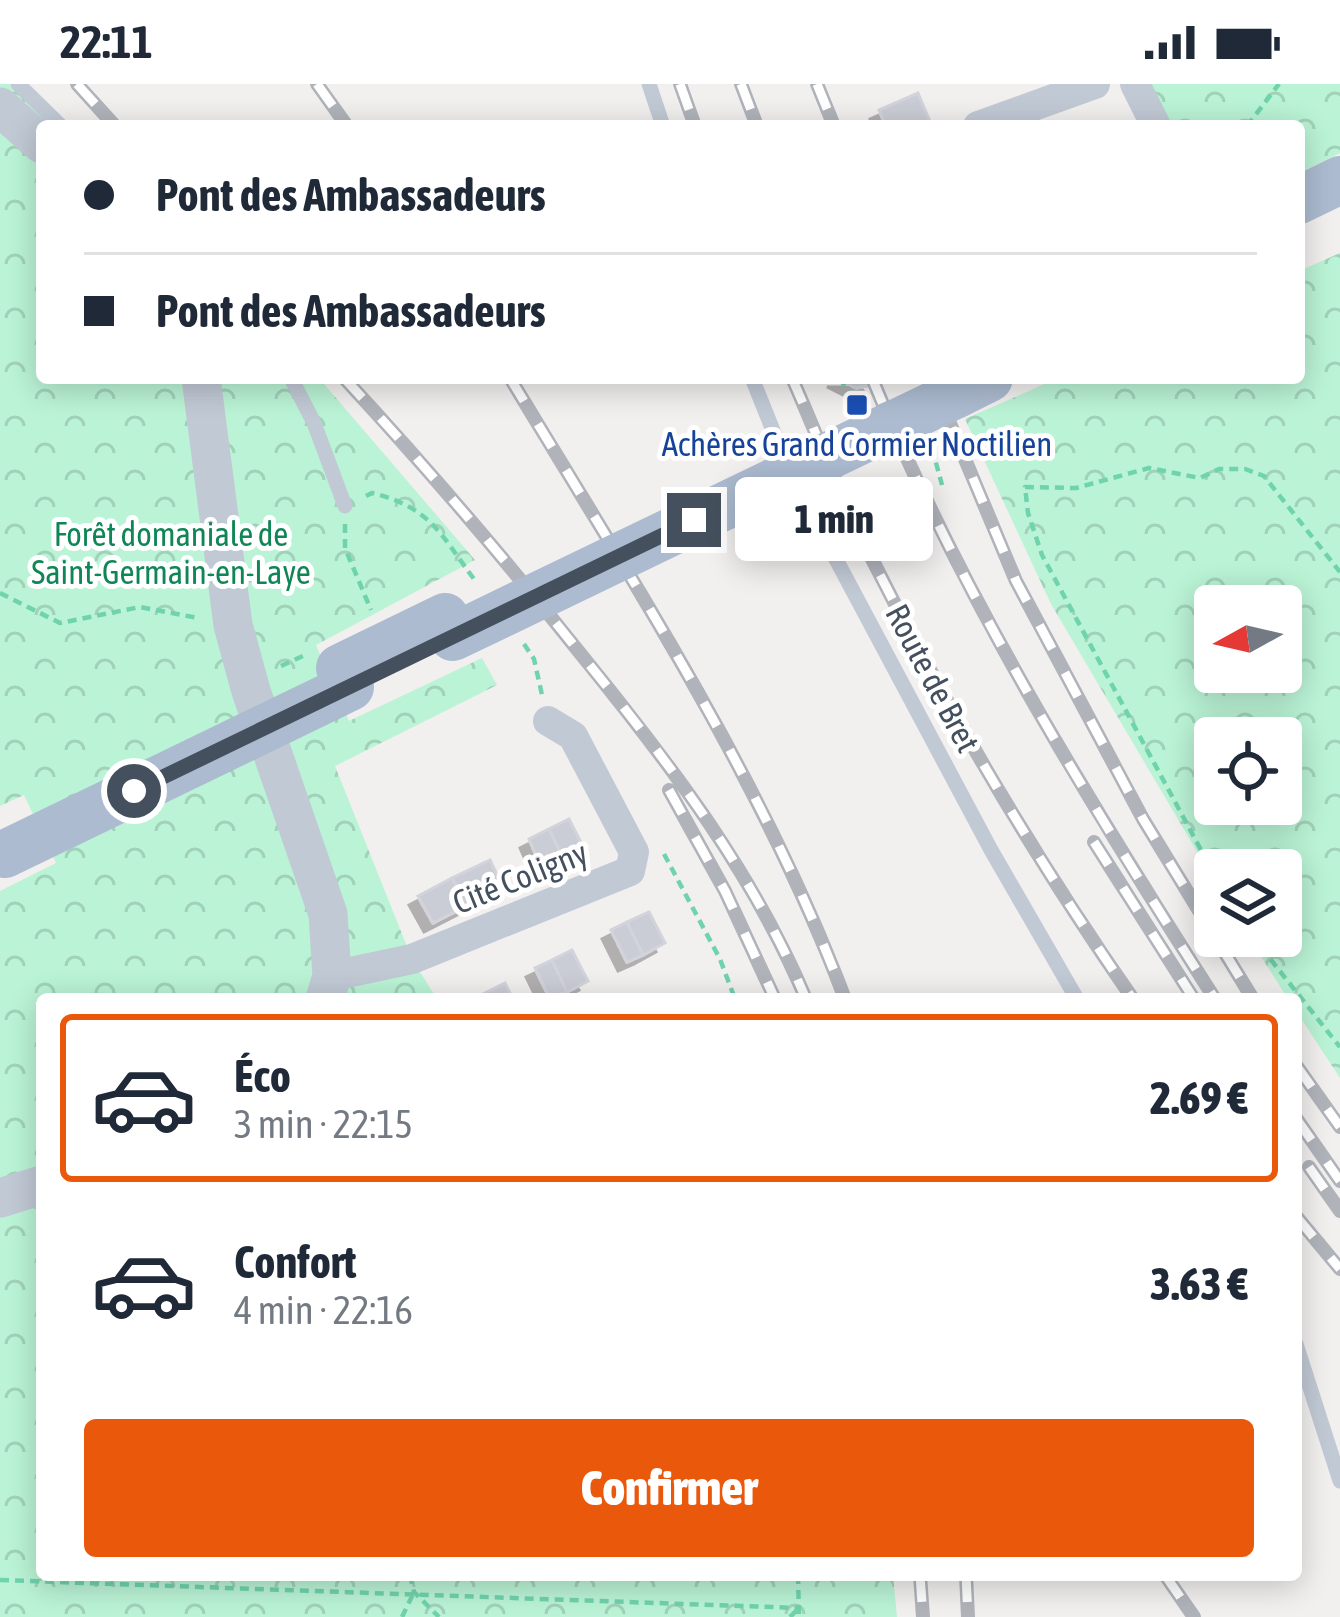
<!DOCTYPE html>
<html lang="fr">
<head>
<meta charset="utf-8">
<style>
	:root { --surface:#fff; --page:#f6f6f7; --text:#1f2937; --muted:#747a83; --line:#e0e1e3; --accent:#ea580c }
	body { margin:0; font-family:"Asap Condensed",sans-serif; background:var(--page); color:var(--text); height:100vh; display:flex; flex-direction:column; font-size:45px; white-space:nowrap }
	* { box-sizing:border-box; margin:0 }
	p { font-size:39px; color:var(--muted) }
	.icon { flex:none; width:66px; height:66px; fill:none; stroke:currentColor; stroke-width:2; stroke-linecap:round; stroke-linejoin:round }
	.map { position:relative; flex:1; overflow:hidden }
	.drawer { position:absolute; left:36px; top:909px; width:1266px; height:588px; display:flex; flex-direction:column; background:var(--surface); border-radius:12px; box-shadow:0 6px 30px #0003 }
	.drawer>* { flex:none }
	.top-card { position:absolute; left:36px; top:36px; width:1269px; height:264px; border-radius:12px; box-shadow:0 6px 30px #0003; display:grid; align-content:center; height:264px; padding:0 48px; background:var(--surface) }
	.needle { width:78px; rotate:262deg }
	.buttons { position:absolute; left:1194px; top:501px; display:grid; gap:24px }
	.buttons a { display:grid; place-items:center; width:108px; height:108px; border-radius:12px; background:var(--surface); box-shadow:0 6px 30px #0003; font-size:60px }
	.end { position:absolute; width:54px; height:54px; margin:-27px; border:15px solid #45505e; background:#fff; box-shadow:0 0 0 6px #fff }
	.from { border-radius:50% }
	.bubble { position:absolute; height:84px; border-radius:12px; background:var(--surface); box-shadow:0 6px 30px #0003; font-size:39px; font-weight:800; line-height:84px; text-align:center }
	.top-card b { display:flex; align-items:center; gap:42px; height:114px; font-size:45px }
	.top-card b+b { border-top:3px solid var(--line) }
	.top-card i { width:30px; height:30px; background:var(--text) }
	ul { padding:21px 0 0; list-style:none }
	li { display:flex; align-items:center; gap:36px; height:168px; margin:0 24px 18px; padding:0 24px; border:6px solid transparent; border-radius:12px }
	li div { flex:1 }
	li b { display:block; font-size:45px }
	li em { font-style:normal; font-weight:800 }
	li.on { border-color:var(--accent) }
	li>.icon { width:108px; height:108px; stroke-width:1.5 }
	.primary-button { display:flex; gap:24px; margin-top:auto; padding:24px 48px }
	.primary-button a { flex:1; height:138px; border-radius:12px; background:var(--accent); color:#fff; font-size:48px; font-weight:800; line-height:138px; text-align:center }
	.status { display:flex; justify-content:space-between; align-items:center; height:84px; padding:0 60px; background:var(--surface); direction:ltr }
	.status svg { height:33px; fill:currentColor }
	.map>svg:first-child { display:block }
</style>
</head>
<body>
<div class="status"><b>22:11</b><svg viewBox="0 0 49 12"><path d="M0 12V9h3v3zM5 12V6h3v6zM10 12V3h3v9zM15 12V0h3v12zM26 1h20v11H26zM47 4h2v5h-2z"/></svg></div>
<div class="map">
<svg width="1340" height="1533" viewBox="0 0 1340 1533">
	<defs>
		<pattern id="forest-crowns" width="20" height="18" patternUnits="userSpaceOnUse" patternTransform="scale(3)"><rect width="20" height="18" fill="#baf3d5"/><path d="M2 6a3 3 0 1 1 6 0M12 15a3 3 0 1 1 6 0" fill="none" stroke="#a1d2b9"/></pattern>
		<filter id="shadow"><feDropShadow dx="-9" dy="9" stdDeviation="0" flood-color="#0004"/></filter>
	</defs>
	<rect width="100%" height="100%" fill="#f2efef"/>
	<path fill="url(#forest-crowns)" fill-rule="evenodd" d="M0,0H18L63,42H42V294H319L475,476L316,561L349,637L482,574L497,601L335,682L412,875L437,915H42V1491H893L897,1533H0V807L56,779L24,711L0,722Z
		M1136,0H1340V69L1299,89V42H1157Z
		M1340,169V994L1296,927V915H1288L1248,852H1281V786H1215V798L1051,520L965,335L1058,294H1299V187ZM1215,522H1281V588H1215ZM1281,654V720H1215V654Z"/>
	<path fill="#cacdd5" stroke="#d2d4db" stroke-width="3" filter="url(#shadow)" d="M918,9L932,42H886L879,26Z
		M836,294H870L874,301L856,304Z
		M569,735L584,764L563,774L549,745Z
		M549,745L563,774L542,785L529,755Z
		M490,776L503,803L466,822L452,794Z
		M452,794L466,822L433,839L418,812Z
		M649,828L665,859L643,871L627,838Z
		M627,838L643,871L627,878L611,846Z
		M572,866L588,897L567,908L552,876Z
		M552,876L567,908L550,915L535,884Z
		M505,899L513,915H483L481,911Z"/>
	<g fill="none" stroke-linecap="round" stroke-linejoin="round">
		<path stroke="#6fd3ac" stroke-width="4.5" stroke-dasharray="9 6" stroke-linecap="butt" d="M1247,42L1279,0
			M840,294L852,316
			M932,364L942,401
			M870,396L886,427
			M366,412L372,409C433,424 441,452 477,499
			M345,440V464L371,526
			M0,509L60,539L140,523L198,534
			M524,560L534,575L542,611
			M281,582L303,572
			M664,770L720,875L735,915
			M1215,792L1042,471L1028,429L1025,403L1076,404L1149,384L1200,394L1219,385H1245L1264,392L1340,488
			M1252,852L1340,963
			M410,1491L414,1508L439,1533
			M798,1491L799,1533
			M0,1496L799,1524
			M402,1533L414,1508
			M790,1533L799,1524"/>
		<path stroke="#c1c9d5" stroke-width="15" d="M18,0L61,42
			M649,0L663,42
			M291,294L314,339L345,422
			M752,294L790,389L991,766L1077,915
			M1296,1260L1340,1397"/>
		<path stroke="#c1c9d5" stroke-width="30" d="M1135,0L1156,42
			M978,42L1095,0
			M332,892L412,875L630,787L634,768L573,652L548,637"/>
		<path stroke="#c1c9d5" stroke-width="39" d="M0,23L42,60
			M201,294L233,541L251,607L328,830L332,892L325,915
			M0,1114L42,1101"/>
		<path stroke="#acbbd0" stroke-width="48" d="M1299,116L1340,96
			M957,310L989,294
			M340,584L445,533"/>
		<defs>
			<path id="rail" d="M77,0L115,42
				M317,0L347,42
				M680,0L695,42
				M741,0L757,42
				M817,0L834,42
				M344,294C429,386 510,481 588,579C673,684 753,789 806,915
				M510,294C631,495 762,695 845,915
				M792,294C818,353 841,414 870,471C947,625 1035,774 1133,915
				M872,294C962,513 1088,716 1215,915
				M931,294L1016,497L1143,735L1253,915
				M669,706L725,807L775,915
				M1094,758L1194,915
				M1296,981L1340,1043
				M1296,1034L1340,1097
				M1309,1083L1340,1127
				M1296,1132L1340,1185
				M920,1491L923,1533
				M966,1491L968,1533
				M1165,1491L1194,1533"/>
		</defs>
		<use href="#rail" stroke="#b0b3ba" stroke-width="14"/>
		<use href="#rail" stroke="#fff" stroke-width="9" stroke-dasharray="27" stroke-linecap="butt"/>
		<path stroke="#acbbd0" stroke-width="48" d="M453,553L957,310
			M5,770L350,603"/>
	</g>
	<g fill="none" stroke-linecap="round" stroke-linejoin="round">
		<path stroke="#45505e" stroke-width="15" d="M134,707L694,436"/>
	</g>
	<rect fill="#1a4fb4" stroke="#fff" stroke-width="4.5" x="845" y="309" width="24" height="24" rx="6"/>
	<g text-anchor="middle" stroke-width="10" stroke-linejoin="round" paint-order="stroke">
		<g font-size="33" fill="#164399" stroke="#fff">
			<text x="857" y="372">Achères Grand Cormier Noctilien</text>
		</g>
		<g font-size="33" fill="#108656" stroke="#fff">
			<text x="171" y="462">Forêt domaniale de<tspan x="171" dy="38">Saint-Germain-en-Laye</tspan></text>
		</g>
		<g font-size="33" fill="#45505e" stroke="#fff">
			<text transform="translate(933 594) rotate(62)" y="12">Route de Bret</text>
			<text transform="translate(520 793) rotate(-22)" y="12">Cité Coligny</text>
		</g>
	</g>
</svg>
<div class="buttons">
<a><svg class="needle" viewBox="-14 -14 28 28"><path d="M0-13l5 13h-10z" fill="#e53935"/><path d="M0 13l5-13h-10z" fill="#747a83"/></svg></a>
<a><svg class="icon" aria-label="locate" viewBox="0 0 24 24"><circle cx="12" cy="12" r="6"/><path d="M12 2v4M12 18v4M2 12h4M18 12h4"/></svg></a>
<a><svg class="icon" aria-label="layers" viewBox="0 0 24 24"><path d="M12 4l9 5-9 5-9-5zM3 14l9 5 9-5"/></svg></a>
</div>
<i class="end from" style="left:134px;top:707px"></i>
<i class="end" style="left:694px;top:436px"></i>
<div class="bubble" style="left:735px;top:393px;width:198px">1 min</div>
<div class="top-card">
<b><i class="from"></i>Pont des Ambassadeurs</b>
<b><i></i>Pont des Ambassadeurs</b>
</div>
<section class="drawer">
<ul>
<li class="on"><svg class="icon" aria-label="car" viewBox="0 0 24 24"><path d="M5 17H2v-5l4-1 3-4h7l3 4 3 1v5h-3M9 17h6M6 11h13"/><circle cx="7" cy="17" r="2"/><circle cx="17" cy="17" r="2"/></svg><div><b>Éco</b><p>3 min · 22:15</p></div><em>2.69 €</em></li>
<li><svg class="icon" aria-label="car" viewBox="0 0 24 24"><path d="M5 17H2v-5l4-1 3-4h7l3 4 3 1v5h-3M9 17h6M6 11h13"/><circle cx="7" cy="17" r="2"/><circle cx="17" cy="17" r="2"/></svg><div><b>Confort</b><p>4 min · 22:16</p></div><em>3.63 €</em></li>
</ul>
<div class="primary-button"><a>Confirmer</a></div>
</section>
</div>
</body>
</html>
